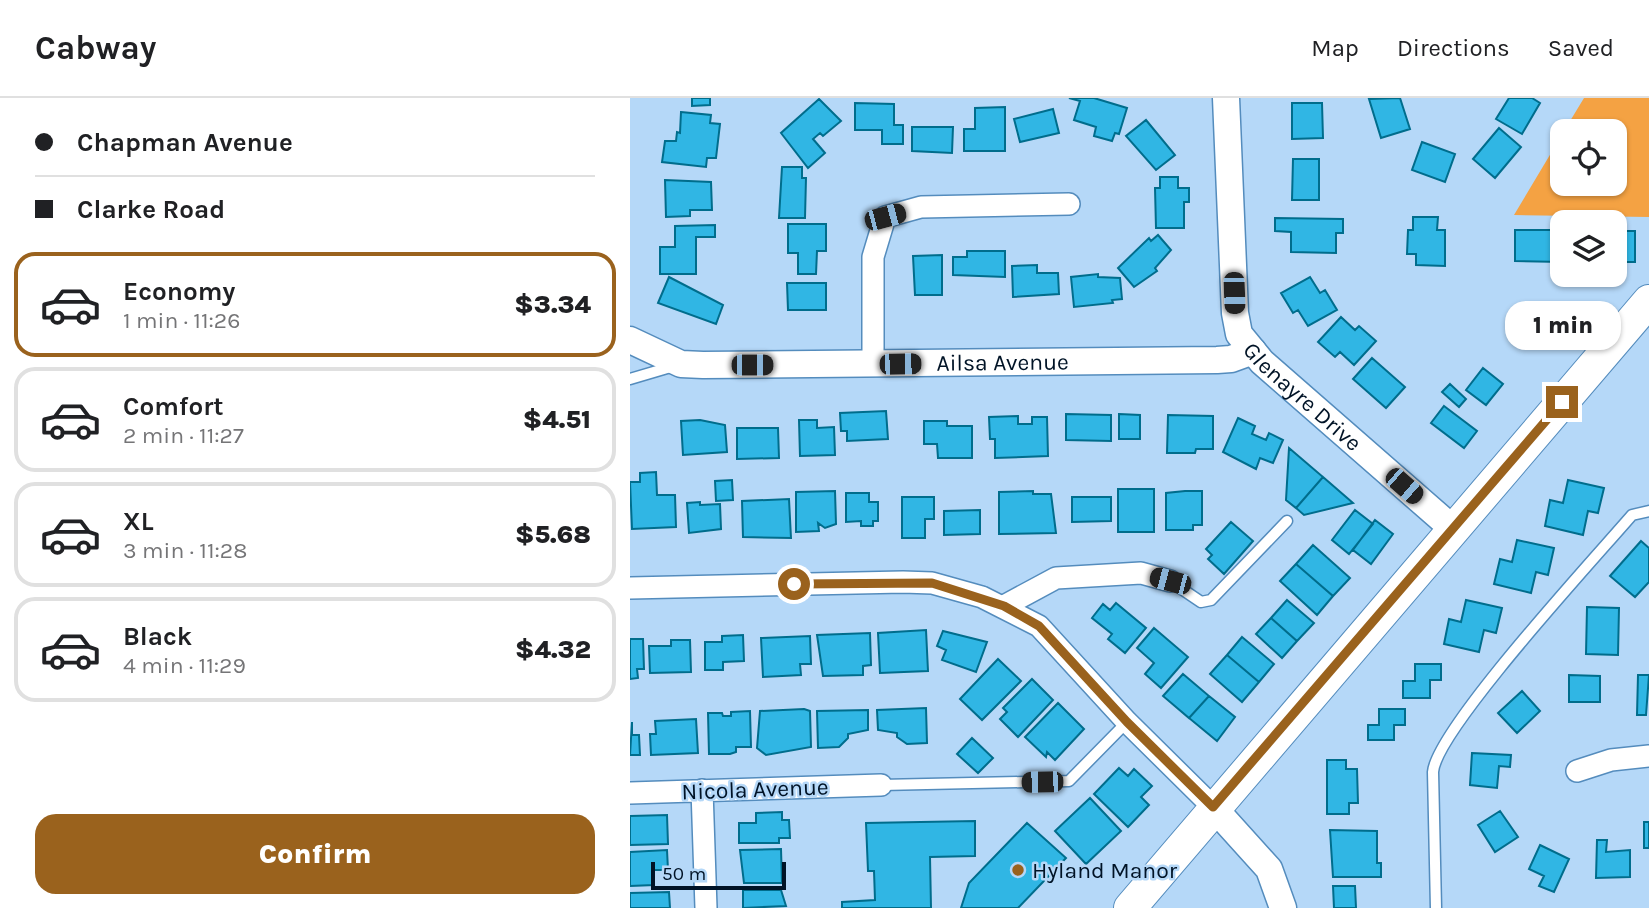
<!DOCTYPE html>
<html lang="en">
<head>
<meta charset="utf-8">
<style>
	:root { --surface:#fff; --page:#f2f2f2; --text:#202124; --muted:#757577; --line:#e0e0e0; --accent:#9a621d }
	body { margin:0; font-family:Karla,sans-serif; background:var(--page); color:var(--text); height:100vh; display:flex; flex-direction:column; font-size:26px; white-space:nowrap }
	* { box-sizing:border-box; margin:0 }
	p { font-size:23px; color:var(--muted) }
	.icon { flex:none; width:38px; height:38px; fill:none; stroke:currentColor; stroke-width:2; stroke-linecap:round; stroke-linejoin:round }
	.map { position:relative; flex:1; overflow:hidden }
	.side { display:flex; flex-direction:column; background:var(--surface); width:630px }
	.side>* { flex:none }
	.top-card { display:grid; align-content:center; height:154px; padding:0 35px; background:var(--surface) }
	.buttons { position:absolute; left:920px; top:21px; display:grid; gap:14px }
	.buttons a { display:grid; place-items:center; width:77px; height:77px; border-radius:14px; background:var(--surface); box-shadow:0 2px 5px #0004; font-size:35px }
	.scale { position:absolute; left:21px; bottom:18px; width:135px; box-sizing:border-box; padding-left:7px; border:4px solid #001326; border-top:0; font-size:19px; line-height:24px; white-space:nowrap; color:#001326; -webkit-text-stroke:5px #b5d8f8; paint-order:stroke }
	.end { position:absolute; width:32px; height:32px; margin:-16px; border:9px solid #9a621d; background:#fff; box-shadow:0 0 0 4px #fff }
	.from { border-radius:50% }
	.bubble { position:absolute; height:49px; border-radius:21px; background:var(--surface); box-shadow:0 2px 5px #0004; font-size:23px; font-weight:800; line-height:49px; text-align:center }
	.car { position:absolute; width:21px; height:42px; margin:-21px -10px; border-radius:9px; box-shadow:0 0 5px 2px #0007; background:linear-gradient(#222 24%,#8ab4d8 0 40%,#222 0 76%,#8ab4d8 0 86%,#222 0) }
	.top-card b { display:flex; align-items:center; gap:24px; height:66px; font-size:26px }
	.top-card b+b { border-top:2px solid var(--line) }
	.top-card i { width:18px; height:18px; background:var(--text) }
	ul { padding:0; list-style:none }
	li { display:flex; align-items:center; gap:21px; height:105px; margin:0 14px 10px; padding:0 21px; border:4px solid var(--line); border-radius:21px }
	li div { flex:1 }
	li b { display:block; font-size:26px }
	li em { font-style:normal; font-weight:800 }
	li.on { border-color:var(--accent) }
	li>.icon { width:63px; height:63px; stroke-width:1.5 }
	.cta { display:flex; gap:14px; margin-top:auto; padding:14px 35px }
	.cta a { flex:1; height:80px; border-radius:21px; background:var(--accent); color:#fff; font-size:28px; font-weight:800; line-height:80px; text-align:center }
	header { display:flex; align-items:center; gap:42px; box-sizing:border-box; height:98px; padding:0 35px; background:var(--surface); border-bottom:2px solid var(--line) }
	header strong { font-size:33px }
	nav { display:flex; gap:38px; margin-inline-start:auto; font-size:24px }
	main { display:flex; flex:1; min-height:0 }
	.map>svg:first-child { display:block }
</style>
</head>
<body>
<header>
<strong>Cabway</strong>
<nav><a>Map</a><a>Directions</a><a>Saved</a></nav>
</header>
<main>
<section class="side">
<div class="top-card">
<b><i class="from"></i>Chapman Avenue</b>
<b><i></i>Clarke Road</b>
</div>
<ul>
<li class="on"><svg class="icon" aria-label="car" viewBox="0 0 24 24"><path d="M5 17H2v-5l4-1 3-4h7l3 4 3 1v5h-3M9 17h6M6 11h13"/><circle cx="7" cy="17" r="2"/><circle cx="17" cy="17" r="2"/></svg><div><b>Economy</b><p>1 min · 11:26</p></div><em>$3.34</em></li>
<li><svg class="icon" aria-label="car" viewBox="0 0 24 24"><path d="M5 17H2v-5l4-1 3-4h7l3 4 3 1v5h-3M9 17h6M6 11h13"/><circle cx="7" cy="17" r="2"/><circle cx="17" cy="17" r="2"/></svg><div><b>Comfort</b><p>2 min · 11:27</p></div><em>$4.51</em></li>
<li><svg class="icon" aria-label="car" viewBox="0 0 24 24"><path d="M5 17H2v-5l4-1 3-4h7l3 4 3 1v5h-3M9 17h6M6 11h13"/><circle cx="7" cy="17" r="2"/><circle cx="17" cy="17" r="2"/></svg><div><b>XL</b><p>3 min · 11:28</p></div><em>$5.68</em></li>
<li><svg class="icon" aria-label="car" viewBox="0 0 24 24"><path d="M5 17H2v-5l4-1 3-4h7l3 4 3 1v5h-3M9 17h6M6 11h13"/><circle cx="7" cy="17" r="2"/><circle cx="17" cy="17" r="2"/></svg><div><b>Black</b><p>4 min · 11:29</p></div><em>$4.32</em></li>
</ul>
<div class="cta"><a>Confirm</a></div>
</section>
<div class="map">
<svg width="1019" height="810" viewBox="0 0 1019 810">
	<rect width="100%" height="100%" fill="#b5d8f8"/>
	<path fill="#f4a243" d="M954,0H1019V119L884,117L933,35V86H985V33H934Z"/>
	<path fill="#30b6e4" stroke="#006d8c" stroke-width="2" d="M62,0H80V7L62,8Z
		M439,0H464L497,10L489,36L485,35L482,43L464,38L466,29L444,22L450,3Z
		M770,0L780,31L751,40L739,1Z
		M879,0H902L910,5L892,36L866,21Z
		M189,1L211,23L193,38L190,35L183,41L195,55L178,70L151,35Z
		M225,5L264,6V27H273V46H252V32H225Z
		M662,5H692L693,40L662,41Z
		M375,9V53H334V31H345V10Z
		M423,11L429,35L390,44L384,21Z
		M51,14L81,17L80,25L90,26L86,60H77L76,69L32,64L35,43H46L47,34L50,35Z
		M516,22L545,57L526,72L496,38Z
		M282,29H323L322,55L282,53Z
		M869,30L891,49L865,80L843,61Z
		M792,44L825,56L815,84L782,72Z
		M663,61H689V102H662Z
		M152,69H172V80H176L175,120H149Z
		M530,79H548V90H559V104H554V130H526L525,90H530Z
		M35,82L81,84L82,112H60V118L36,119Z
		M783,119H808L807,132H815V168L786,167V156H777L778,132H783Z
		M645,120L713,121V135H706V155L661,154V134L645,133Z
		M158,126H196V153H187L186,176H168V155H158Z
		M85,127V139H66V176H30V149H45V128Z
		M885,132H933V164L885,163Z
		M985,133H1005V164H985Z
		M528,137L541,152L525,170L527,173L504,189L488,170L519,140L521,143Z
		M337,153H375V179L323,177V159H337Z
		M312,157V197H285L283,158Z
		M407,167V175H428L429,196L383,199L382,168Z
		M468,176V179L490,180L492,201L482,202L483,205L444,209L441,179Z
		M39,179L93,207L86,226L28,205Z
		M680,179L690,195L695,192L707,212L678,228L668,212L663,215L651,195Z
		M157,185H196V212H158Z
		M711,219L725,232L729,228L746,243L724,267L710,254L705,259L688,244Z
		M742,260L775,289L756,310L723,281Z
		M853,270L873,286L856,307L836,292Z
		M820,286L836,301L829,309L812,294Z
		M814,308L847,333L834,350L801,325Z
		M256,313L258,341L217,343V333H211L210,315Z
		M436,316L481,317V343L436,342Z
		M489,316L510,317V341H489Z
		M538,317L583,318V351H566L565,355H537Z
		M388,318V326H402V319H417L418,358L365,360V341H360L359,319Z
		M608,320L625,328L622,336L636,342L639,335L653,342L643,365L630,360L626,371L593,354Z
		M70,322L95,327L97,354L53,357L51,323Z
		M169,322H187V330L204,329L205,357L170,358Z
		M294,323H317V328H342V360H308L307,346H294Z
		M107,330H148L149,360L107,361Z
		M659,350L693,379L666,410L656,402Z
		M26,374L27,397H45L46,429L2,431L0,384H10V375Z
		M693,379L723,405L674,417L666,410Z
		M102,382L103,402L86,403L85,383Z
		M938,382L974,390L968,415L958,413L953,437L915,428L920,402L933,405Z
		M488,391H524V434H488Z
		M205,393L206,426L195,430L188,425L189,433L166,434V394Z
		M403,393V396H421L426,435L369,436V394Z
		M555,393H572V427H563V432H536V395Z
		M216,395H239V404H248V423H243V428H231V423L216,424Z
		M272,399H304V421H295V440H272Z
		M442,399H481V423L442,424Z
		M159,401L161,440L113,439L112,403Z
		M70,404V407L90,406L91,431L59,435L57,405Z
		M350,412V436L314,437V413Z
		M725,412L743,426L719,456L702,442Z
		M745,422L763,436L741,466L723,452Z
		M601,424L623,443L594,476L578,461L582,457L576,451Z
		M887,442L924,450L918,477L906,474L901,495L864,486L870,461L882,464Z
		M1011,443L1019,450V484L1005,499L980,478Z
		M683,447L720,480L703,498L666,466Z
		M666,466L703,498L687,517L650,483Z
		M657,502L684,525L667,543L641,520Z
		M836,502L872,510L866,535L854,532L849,554L814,546L819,521L831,524Z
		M486,505L516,530L495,555L478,541L482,536L462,520L473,506L480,512Z
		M957,509L989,510L988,557L956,556Z
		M641,520L667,543L652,560L626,536Z
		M524,530L558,559L531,590L515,576L524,565L507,550Z
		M296,532L298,573L250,575L248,535Z
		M313,533L357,544L346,574L312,562L316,552L307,548Z
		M240,535L241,567L233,568V577L193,578L187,537Z
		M113,537L114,563L93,564V572H75V544H92V538Z
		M180,538L181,566H170L171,577L133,579L131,540Z
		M612,539L644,566L629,584L597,557Z
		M0,541H13L14,571H7L8,580L0,581Z
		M41,542H60L61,574L20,575L19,548H41Z
		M597,557L629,584L612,604L580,576Z
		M368,561L391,583L352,622L330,601Z
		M785,566H811V582H800V600H773V583H785Z
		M553,576L579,598L559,620L533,598Z
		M939,577L970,578V604H939Z
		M1008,577H1019L1016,617H1007Z
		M402,581L423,602L388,639L370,621L377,614L373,610Z
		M892,593L910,613L887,635L868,615Z
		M579,598L605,619L587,643L559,620Z
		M428,605L454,631L425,662L417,654L416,659L395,639Z
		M296,610L297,645L277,646L267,639V635L248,632L247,612Z
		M174,611L180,613L181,649L136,657L127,650L130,613Z
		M749,611H775V627H764V642H738V627H749Z
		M238,612V632L218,636V640L209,649L188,650L187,613Z
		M120,613L121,649H106V654L100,656H79L78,615H92L93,618H101V614Z
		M66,621L68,655L21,657L20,636H26L25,623Z
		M2,624V637H9L10,657H0Z
		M342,640L363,660L348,675L327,656Z
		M842,655L881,657L880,669L869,668L867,690L840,687Z
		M697,662H716V671H727L728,705H719V716H697Z
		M489,670L498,678L504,671L522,688L511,699L519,707L498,729L464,696Z
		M460,700L491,733L456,766L425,733Z
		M870,713L888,739L865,754L848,727Z
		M152,714V722H159L160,740H149V745H109V725H126V715Z
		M37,717L38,746L0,747V718Z
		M345,723V758L300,759L301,810H212V804L245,802L244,773H238L236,725Z
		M1014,724H1019V750H1014Z
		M397,725L436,760L388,810H331L339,785Z
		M700,732L747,733V765H751V779H703Z
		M967,742H977L976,754L1000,752V779L966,780Z
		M910,747L939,761L924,794L909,788L914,778L899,771Z
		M151,751L152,785H114L110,752Z
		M37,752L38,772H23L24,787L0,788V754Z
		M703,788H725L726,810H704Z
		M113,792H151L156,808L113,810Z
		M39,794L40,810H0V795Z"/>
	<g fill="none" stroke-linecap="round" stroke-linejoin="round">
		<defs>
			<path id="service" d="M0,281L44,268
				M540,483L571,504L581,502L657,423
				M251,687L439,683L497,624
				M806,810L803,674C806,632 966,459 1002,417L1019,413"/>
			<path id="minor" d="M243,266V159L255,119L291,109L439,106
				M0,490L273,484L302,485L352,499L409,528L497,624L583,709
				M374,508L426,480L511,475L540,483
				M947,673L981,662L1019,658
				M72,692L76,810
				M0,695L251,687"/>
			<g id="tertiary">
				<path id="s1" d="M596,0L605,215L609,236L632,264L822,430"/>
				<path id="s2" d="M0,242L51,266L73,267L587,262L601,261L623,253"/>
				<path d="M583,709L639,771L653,810"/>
			</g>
			<path id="secondary" d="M500,810L1019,203"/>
		</defs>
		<use href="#service" stroke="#548cbd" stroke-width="13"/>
		<use href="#minor" stroke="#548cbd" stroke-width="24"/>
		<use href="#tertiary" stroke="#548cbd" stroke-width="29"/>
		<use href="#secondary" stroke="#548cbd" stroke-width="34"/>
		<use href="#service" stroke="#fff" stroke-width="10"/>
		<use href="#minor" stroke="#fff" stroke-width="21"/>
		<use href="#tertiary" stroke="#fff" stroke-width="26"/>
		<use href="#secondary" stroke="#fff" stroke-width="32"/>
	</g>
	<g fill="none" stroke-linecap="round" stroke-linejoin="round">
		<path stroke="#9a621d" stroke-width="9" d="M164,486L302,485L374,508L409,528L497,624L583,709L932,304"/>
	</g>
	<circle fill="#9a621d" stroke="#b5d8f8" stroke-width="2.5" cx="388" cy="772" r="7"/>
	<g text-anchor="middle" stroke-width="5" stroke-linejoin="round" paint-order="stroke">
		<g font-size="23" fill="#001326" stroke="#b5d8f8">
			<text dy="8" stroke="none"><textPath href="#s2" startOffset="378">Ailsa Avenue</textPath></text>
			<text dy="8" stroke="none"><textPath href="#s1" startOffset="326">Glenayre Drive</textPath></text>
			<text transform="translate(125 691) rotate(-2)" y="8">Nicola Avenue</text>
		</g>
		<g font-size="23" fill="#001326" stroke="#b5d8f8" text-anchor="start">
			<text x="402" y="780">Hyland Manor</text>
		</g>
	</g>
</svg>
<div class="buttons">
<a><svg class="icon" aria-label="locate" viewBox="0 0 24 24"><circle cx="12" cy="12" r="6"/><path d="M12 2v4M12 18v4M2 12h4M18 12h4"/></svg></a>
<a><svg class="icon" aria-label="layers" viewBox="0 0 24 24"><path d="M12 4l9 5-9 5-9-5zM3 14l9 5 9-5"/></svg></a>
</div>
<div class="scale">50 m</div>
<i class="end from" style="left:164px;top:486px"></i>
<i class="end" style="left:932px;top:304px"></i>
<div class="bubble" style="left:875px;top:203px;width:116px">1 min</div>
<i class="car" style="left:255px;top:119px;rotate:75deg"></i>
<i class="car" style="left:604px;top:195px;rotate:178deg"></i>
<i class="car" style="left:270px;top:266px;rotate:89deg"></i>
<i class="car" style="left:122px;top:267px;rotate:90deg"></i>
<i class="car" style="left:774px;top:388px;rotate:131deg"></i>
<i class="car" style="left:540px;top:483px;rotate:285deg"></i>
<i class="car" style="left:412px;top:684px;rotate:269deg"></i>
</div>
</main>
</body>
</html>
